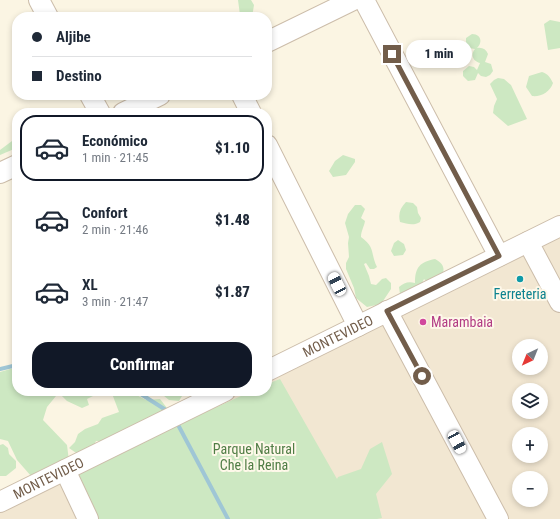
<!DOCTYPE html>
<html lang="es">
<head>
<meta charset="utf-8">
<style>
	:root { --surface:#fff; --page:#f2f2f3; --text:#1f2937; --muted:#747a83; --line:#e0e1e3; --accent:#111827 }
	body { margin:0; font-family:"Roboto Condensed",sans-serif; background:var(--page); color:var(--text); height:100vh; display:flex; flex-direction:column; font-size:15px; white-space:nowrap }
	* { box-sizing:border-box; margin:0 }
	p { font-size:13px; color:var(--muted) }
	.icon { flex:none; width:22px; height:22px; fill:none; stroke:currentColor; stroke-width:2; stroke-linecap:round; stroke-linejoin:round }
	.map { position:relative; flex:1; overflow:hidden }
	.drawer { position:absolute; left:12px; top:108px; width:260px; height:288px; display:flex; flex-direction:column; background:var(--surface); border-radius:16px; box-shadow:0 2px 6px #0003 }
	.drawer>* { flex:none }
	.banner { position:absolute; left:12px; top:12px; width:260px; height:88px; border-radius:16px; box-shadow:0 2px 6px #0003; display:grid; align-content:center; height:88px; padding:0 20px; background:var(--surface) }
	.needle { width:26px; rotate:223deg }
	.controls { position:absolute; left:512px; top:339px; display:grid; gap:8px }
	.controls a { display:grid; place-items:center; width:36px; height:36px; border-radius:50%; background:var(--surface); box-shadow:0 2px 6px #0003; font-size:20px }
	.end { position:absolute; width:18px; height:18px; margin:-9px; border:5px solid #725d4a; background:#fff; box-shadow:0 0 0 2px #fff }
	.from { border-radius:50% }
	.bubble { position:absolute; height:28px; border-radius:14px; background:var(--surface); box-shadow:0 2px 6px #0003; font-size:13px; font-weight:800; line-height:28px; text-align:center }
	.car { position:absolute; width:12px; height:24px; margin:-12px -6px; border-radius:5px; box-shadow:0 0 3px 1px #0007; background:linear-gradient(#fff 24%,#345 0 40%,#fff 0 76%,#345 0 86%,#fff 0) }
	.banner b { display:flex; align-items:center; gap:14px; height:38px; font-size:15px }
	.banner b+b { border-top:1px solid var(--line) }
	.banner i { width:10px; height:10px; background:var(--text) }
	ul { padding:7px 0 0; list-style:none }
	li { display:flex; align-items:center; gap:12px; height:66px; margin:0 8px 6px; padding:0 12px; border:2px solid transparent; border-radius:16px }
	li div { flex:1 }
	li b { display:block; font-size:15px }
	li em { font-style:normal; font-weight:800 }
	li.selected { border-color:var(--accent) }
	li>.icon { width:36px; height:36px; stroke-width:1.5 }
	.cta { display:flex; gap:8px; margin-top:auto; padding:8px 20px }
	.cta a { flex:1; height:46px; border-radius:16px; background:var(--accent); color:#fff; font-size:16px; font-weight:800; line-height:46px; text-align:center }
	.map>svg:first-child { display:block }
</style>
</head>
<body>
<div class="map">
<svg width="560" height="519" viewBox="0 0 560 519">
	<rect width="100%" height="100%" fill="#fbf5e3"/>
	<path fill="#f2e7d2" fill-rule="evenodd" d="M560,231V519H0V508L237,391H267V376ZM519,346H541V368H519ZM519,390H541V412H519ZM519,434H541V456H519ZM519,478H541V500H519Z"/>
	<path fill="#cde8c2" d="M238,0H251L254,5L252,17H238L240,15Z
		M550,20L560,22V48L548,50L544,24Z
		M472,34C481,34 483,42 477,48C482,47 486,49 488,54L485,62L491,64L493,71L490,75L486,77L481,76L478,73L475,80L468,81L463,76V71L469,66L474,67L477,70L480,63C473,61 470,55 475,49L469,48L466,44V38Z
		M542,72C548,74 550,77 553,83C550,92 541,97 532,96L526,87L529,76Z
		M498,78L504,79L511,85L527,119L508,126L493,113L494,106L497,99L490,84L494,80Z
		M16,138L17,144L14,149L0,155V150Z
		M343,155L355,159V162L346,175L333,177L329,171L335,161Z
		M406,202L413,203L417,207L418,213L421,218L420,222C414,226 407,224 400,222C398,214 400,208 406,202Z
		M355,205H361L365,209L361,218L365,221C364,227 361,231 361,237C376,248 370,253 377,267L374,269H370L366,263L364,264L369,276L371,284L376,285L382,279L386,278L391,283V289L381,304L367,307L356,298L354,288L346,269V263L349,257L348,243L349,237L345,223L348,214Z
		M398,240L404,244L406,250L403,255L394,256L391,251L394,243Z
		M435,259C444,264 445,268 442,277L427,282L424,279L417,294L403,299L400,294L399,287C404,283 408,281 415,283C415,267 420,262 435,259Z
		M17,367V391H103L87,399L89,405L82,408L67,401L57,391L56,396L47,407L43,420L67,445L69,461L31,476L17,460L8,441L0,439V372Z
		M280,379L337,479L338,477L361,469L370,449L382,442L392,474L376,494L382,518L377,519H91L76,471L252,391H267V384Z
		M111,391H129L146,400L160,399L167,408L165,416L106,441H96L92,449L79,455L69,448L75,442L78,434L85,429L98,424L102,418L119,412Z
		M158,391H185L179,401L169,400Z
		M3,444L8,448L9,454L16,461V468L6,476H0V445Z"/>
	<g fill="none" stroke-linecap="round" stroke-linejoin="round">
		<path stroke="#9fc6d5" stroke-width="4" d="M0,369L17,365
			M136,391L169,412
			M176,421L228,519"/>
		<defs>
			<g id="minor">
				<path d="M39,0L48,17"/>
				<path d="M364,0L499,256"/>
				<path d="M267,42L353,0"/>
				<path d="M90,95L100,113"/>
				<path d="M242,95L251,113"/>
				<path d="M123,113L160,95"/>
				<path d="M267,145L358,326"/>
				<path d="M0,173L17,165"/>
				<path d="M528,242L560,302"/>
				<path d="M387,311L498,519"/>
				<path id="s1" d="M267,371L560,226"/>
				<path d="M65,470L88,519"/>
				<path id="s2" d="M0,502L225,391"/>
			</g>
		</defs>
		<use href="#minor" stroke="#ccbdaa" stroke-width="22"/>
		<use href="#minor" stroke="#fff" stroke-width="20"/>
	</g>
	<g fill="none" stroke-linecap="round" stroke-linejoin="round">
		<path stroke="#725d4a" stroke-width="5" d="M392,54L499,256L387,311L422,376"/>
	</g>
	<circle fill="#0f9aa8" stroke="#fef8e9" stroke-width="1.5" cx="520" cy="279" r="4"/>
	<circle fill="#d1479c" stroke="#fef8e9" stroke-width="1.5" cx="423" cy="322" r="4"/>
	<g text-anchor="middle" stroke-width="4" stroke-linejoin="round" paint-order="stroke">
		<g font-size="14" fill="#0d838f" stroke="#fef8e9">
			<text x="520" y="299">Ferreteria</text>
		</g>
		<g font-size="14" fill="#b23c85" stroke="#fef8e9" text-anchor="start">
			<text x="431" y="327">Marambaia</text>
		</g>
		<g font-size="14" fill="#725d4a" stroke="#fef8e9">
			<text dy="5" stroke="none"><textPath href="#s1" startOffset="79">MONTEVIDEO</textPath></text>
			<text dy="5" stroke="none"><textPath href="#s2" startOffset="54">MONTEVIDEO</textPath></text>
		</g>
		<g font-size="14" fill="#507d45" stroke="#fef8e9">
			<text x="254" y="454">Parque Natural<tspan x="254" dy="16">Che la Reina</tspan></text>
		</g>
	</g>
</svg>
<div class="controls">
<a><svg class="needle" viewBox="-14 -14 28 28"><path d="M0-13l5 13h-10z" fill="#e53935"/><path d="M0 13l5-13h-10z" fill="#747a83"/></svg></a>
<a><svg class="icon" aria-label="layers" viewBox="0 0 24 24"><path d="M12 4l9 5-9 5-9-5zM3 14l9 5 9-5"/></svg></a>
<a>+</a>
<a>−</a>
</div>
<i class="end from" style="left:422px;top:376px"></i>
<i class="end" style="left:392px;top:54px"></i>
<div class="bubble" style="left:406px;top:40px;width:66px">1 min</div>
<i class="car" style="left:337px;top:284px;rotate:333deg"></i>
<i class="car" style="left:457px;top:442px;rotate:152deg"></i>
<div class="banner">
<b><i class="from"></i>Aljibe</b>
<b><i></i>Destino</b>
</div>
<section class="drawer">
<ul>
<li class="selected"><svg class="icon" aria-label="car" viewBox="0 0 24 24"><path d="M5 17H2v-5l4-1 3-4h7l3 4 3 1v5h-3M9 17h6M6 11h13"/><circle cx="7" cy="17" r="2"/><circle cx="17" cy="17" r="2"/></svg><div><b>Económico</b><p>1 min · 21:45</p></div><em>$1.10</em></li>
<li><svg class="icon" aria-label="car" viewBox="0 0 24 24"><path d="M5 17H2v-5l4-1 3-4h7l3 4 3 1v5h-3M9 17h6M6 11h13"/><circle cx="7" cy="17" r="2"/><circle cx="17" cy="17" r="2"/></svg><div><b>Confort</b><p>2 min · 21:46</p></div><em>$1.48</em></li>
<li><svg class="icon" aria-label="car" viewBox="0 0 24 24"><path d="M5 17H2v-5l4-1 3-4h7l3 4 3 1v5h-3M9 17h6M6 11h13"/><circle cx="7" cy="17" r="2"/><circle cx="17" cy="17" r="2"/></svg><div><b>XL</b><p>3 min · 21:47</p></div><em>$1.87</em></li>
</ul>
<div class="cta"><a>Confirmar</a></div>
</section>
</div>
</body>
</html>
